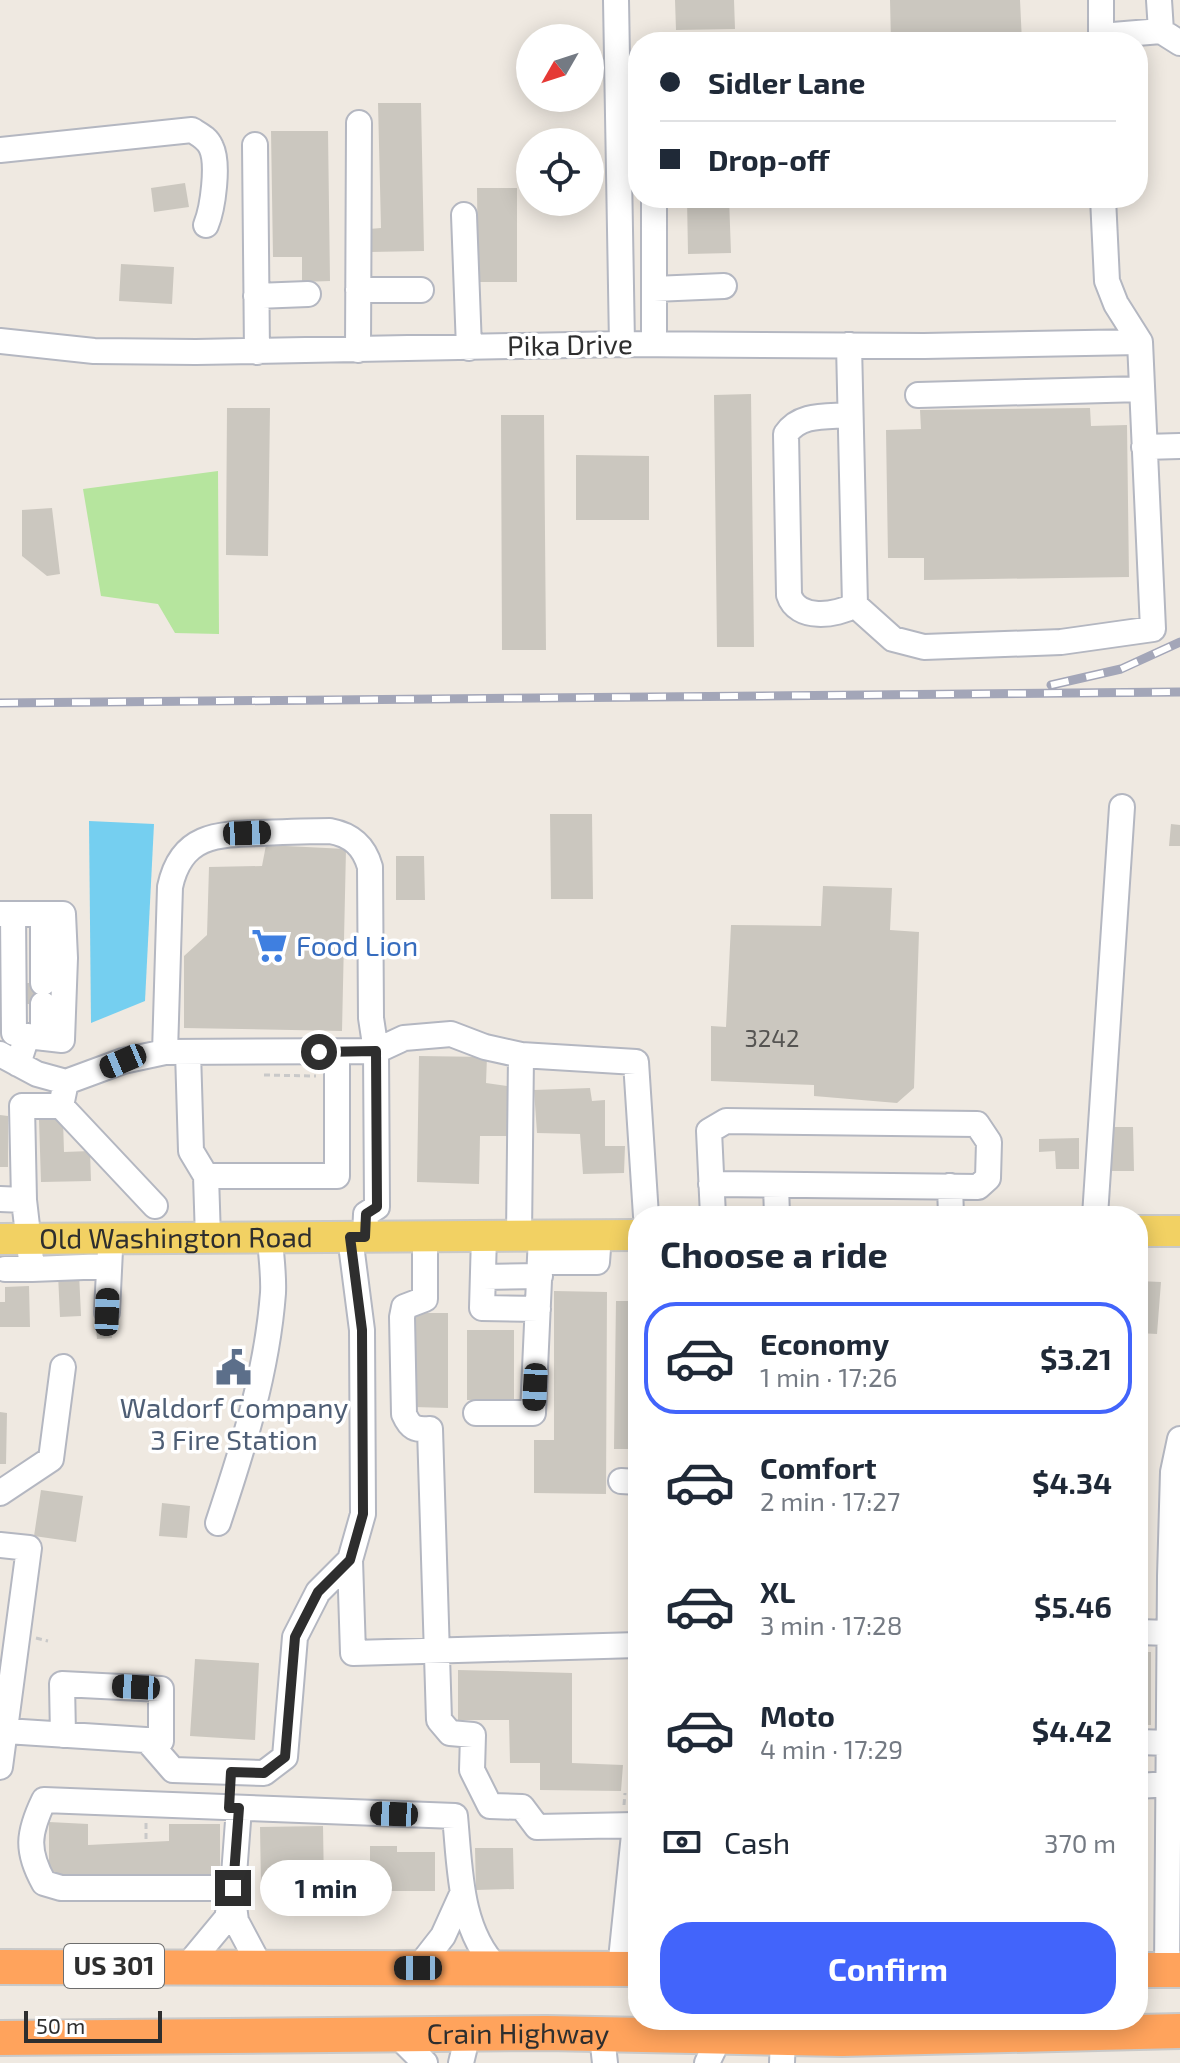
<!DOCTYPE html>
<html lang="en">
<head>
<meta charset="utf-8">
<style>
	:root { --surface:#fff; --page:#f6f6f7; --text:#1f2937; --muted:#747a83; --line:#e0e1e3; --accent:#4264fb }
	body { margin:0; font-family:"Exo 2",sans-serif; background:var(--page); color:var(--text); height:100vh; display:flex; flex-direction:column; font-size:30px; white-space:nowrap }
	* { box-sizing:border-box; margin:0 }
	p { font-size:26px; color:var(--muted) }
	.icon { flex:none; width:44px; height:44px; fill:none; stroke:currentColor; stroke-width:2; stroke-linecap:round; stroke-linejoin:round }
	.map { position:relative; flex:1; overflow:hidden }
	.panel { position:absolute; left:628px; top:1206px; width:520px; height:824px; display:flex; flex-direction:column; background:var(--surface); border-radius:32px; box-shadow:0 4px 20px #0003 }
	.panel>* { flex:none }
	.banner { position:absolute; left:628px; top:32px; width:520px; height:176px; border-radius:32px; box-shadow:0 4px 20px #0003; display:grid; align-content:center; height:176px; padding:0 32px; background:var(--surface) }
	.needle { width:52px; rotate:231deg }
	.buttons { position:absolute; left:516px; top:24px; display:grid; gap:16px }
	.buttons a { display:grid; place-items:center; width:88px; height:88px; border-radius:50%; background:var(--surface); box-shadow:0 4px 20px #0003; font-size:40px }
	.scale { position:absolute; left:24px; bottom:20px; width:138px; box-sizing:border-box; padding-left:8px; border:4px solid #2e2e2e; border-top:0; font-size:22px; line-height:28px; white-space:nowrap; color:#2e2e2e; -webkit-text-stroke:6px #fff; paint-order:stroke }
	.end { position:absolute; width:36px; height:36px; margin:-18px; border:10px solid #2e2e2e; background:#fff; box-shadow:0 0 0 4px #fff }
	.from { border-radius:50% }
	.bubble { position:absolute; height:56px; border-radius:28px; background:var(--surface); box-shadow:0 4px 20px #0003; font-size:26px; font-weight:700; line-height:56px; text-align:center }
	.car { position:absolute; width:24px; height:48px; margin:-24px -12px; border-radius:10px; box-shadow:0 0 6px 2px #0007; background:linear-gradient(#222 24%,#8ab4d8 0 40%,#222 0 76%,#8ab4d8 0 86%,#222 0) }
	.banner b { display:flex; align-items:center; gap:28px; height:76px; font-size:30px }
	.banner b+b { border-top:2px solid var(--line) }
	.banner i { width:20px; height:20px; background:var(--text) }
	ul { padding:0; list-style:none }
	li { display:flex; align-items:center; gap:24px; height:112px; margin:0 16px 12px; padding:0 16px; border:4px solid transparent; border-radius:32px }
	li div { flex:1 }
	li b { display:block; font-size:30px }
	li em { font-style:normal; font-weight:700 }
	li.current { border-color:var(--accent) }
	li>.icon { width:72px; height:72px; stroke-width:1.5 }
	h2 { padding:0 32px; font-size:36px; line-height:96px }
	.pay { display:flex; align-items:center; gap:20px; height:88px; padding:0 32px; font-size:30px }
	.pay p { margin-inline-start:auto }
	.action { display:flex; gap:16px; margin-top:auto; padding:16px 32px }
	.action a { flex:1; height:92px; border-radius:32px; background:var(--accent); color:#fff; font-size:32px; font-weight:700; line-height:92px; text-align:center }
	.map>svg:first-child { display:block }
</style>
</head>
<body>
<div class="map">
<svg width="1180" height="2063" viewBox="0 0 1180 2063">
	<rect width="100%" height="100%" fill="#efe9e1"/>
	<path fill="#b6e59e" d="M218,471L219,634L175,633L158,604L101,596L83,489Z"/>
	<path fill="#75cff0" d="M89,821L154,824L145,1001L91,1023Z"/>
	<path fill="#cbc7bf" d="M675,0H734L735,29L676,30Z
		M890,0H1020L1022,42H891Z
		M378,103H421L424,251L370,252L369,229L381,228Z
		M271,131H328L330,281L302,282V257H273Z
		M185,183L189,207L154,212L151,188Z
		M477,188H517V282H478Z
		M687,198H729L731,253L688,254Z
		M121,264L174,267L172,304L119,301Z
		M751,394L754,647H717L714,395Z
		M227,408H270L268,556L226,555Z
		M1090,408L1091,426L1127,425L1129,577L924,580V558H888L886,430L921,429L920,410Z
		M501,415H544L546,650H502Z
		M576,455L649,456V520H576Z
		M52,508L60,574L47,576L22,556V510Z
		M550,814H592L593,899H551Z
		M1171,824L1180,825V846H1169Z
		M266,845L346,849L342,1031L184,1028V956L207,935L209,867L262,866Z
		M396,856H424L425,900H396Z
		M823,886L892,888L890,930L919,932L914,1088L897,1103L814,1096V1085L711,1081V1026L726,1027L731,925L821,926Z
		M419,1056L487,1057L486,1083L507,1086V1136H480L479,1184L417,1182Z
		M590,1088L592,1101L605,1100V1146H625L624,1173L583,1174L580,1134L537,1133L534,1090Z
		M0,1115L8,1116V1167H0Z
		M39,1120H63L64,1152L90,1151L91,1181L41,1182Z
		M1110,1127H1133L1134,1171H1111Z
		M1079,1138V1169H1056L1055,1151L1039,1152V1139Z
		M79,1273L81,1316L60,1317L58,1274Z
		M1138,1281L1161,1282L1157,1334L1138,1333Z
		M29,1286L30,1327H0V1302H5V1287Z
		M554,1291L607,1292L606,1494L534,1493V1440H554Z
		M616,1301H638V1449H614Z
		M414,1313H448V1408L414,1407Z
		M109,1315L112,1338L97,1339L95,1317Z
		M467,1330H514V1400H467Z
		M0,1412L7,1413L6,1464H0Z
		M41,1490L83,1496L76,1542L34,1536Z
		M162,1503L190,1506L187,1538L159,1536Z
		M1138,1652H1151V1725H1138Z
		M195,1659L259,1663L255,1740L190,1736Z
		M458,1670L572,1673V1763L623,1765L621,1791L540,1790V1763H510L509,1720H458Z
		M49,1822L88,1824V1845L169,1841V1824H220V1880H49Z
		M323,1826L324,1886H261L260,1827Z
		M370,1846H397V1852H435V1891H384V1874H370Z
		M475,1848H513L514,1889L476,1890Z"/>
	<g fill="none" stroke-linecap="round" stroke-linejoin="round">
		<path stroke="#c8c4bd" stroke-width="24" stroke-dasharray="24 12" stroke-linecap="butt" d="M27,983V1004"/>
		<defs>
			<path id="minor" d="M616,0L622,344
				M1101,0V42
				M1159,0L1161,31
				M1101,36L1161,31L1180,43
				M255,145L257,352
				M0,150L192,130C200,135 207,138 211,147C219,163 213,208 206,225
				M464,215L469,348
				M654,289L724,286
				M358,290H421
				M256,296L308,294
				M0,341L94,351L196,352L622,344L924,346L1140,342
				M654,344V198
				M849,345L855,605L893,639L924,647L1061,642L1153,629L1140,342L1116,304L1107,281L1103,198
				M358,350L359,123
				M918,395L1142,389
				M850,415C827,417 800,413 786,434L789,595C797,621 836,616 855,605
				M1144,447L1180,446
				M0,914H63L65,958L62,1040L27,1036L18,1064
				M13,914L14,1033
				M43,914V983
				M43,1038V1004
				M165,1052L170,887C181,835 216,834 261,833C284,832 307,831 330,831C352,835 364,846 370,867L371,1018L376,1051L377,1207L366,1214L365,1237
				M188,1052L191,1151L206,1176
				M0,1054L37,1074L66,1082L123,1061L165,1052L376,1051L404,1038L451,1034L485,1047L521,1055
				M61,1106L155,1206
				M711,1184L978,1187L988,1178L989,1142L977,1124L726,1121L709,1131L713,1216
				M776,1185L777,1216
				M950,1186L951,1216
				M0,1199L24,1200L32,1269H5
				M24,1200L22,1106H61L66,1082
				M1095,1216L1122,807
				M484,1236L482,1308L538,1309
				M519,1236L521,1055L636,1062L646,1216
				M425,1237V1299L404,1307L402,1317L404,1414C410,1428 415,1430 430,1429L439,1720L450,1733L473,1735L472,1770L490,1806L522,1807L537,1827L635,1825L620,1969
				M208,1238L206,1176H337V1052
				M540,1262H597L599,1235
				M32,1269L109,1266
				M483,1277L540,1276
				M107,1312L110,1250
				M476,1413H533L541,1236
				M621,1481L638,1482
				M0,1493L51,1459L63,1367
				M218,1523C243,1448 267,1373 273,1293C274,1275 271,1256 270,1238
				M0,1545L29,1548L0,1767
				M350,1560L353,1653L638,1645
				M1138,1632L1169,1633
				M6,1731L161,1741V1689L62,1684L63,1735
				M147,1740L173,1770L264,1773L285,1757L295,1637L318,1592L350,1560L363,1514L362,1330L350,1237
				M1138,1742L1169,1743
				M1138,1786L1169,1784
				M233,1888H61L44,1883C26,1851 28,1833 44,1800L455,1816C460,1867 459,1930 497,1968
				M233,1898L236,1921L261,1968
				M188,1965L227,1918L233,1888L239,1808
				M418,1968L443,1936L462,1894
				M1167,1970L1170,1576L1173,1472L1180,1439
				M397,2035L425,2063
				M602,2036L605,2063
				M461,2063L468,2034
				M707,2063L720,2036
				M782,2063L783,2037"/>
			<g id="major">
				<path d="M1138,1231H1180"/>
				<path id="s1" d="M0,1239L638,1235"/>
			</g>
			<g id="highway">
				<path d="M0,1967L638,1969"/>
				<path d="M1138,1970H1180"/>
				<path id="s2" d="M0,2038L547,2033L842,2039L1180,2031"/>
			</g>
		</defs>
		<use href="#minor" stroke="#b4b7c1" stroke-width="28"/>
		<use href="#major" stroke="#c9c9c9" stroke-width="34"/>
		<use href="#highway" stroke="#c9c9c9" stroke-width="38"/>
		<path stroke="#c9c9c9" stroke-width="3" stroke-dasharray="6 4" stroke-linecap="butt" d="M264,1075L316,1076
			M36,1638L48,1641
			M624,1805L625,1793
			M146,1839V1823"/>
		<use href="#minor" stroke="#fff" stroke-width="24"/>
		<use href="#major" stroke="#f2d163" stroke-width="30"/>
		<use href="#highway" stroke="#ffa35c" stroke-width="34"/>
		<defs>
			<path id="rail" d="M1051,685L1121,669L1180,642
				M0,703L1180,692"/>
		</defs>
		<use href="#rail" stroke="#a3a6b8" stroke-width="9"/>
		<use href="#rail" stroke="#fff" stroke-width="6" stroke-dasharray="18" stroke-linecap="butt"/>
	</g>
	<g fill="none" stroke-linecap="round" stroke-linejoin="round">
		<path stroke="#2e2e2e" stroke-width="10" d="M233,1888L239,1808H229L231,1772L264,1773L285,1757L295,1637L318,1592L350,1560L363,1514L362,1330L350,1237H365L366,1214L377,1207L376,1051L319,1052"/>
	</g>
	<defs>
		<symbol id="supermarket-bare" viewBox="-9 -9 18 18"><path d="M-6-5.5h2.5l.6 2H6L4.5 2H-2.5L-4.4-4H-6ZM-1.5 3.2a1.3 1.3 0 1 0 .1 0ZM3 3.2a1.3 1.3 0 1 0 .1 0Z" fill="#3f7fe0" stroke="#fff" stroke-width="2.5" paint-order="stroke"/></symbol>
		<symbol id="civic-bare" viewBox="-9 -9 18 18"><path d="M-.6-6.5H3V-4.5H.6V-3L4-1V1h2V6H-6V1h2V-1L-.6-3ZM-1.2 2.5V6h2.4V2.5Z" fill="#5c6f8a" stroke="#fff" stroke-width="2.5" paint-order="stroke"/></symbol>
	</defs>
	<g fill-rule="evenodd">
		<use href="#supermarket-bare" x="244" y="920" width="51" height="51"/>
		<use href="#civic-bare" x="208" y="1342" width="51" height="51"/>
	</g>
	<g text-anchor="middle" stroke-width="7" stroke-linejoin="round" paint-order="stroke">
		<g font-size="24" fill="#555452">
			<text x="772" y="1047">3242</text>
		</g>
		<rect fill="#fff" stroke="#6d6d6d" stroke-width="2" x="64" y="1944" width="100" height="44" rx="6"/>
		<g font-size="26" font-weight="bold" fill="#2e2e2e">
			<text x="114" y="1975">US 301</text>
		</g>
		<g font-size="28" fill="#2e2e2e" stroke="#fff">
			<text transform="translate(570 345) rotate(-1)" y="10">Pika Drive</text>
			<text dy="10" stroke="none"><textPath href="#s1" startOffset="176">Old Washington Road</textPath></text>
			<text dy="10" stroke="none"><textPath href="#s2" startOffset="518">Crain Highway</textPath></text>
		</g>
		<g font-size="28" fill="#366cbe" stroke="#fff" text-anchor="start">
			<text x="296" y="956">Food Lion</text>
		</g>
		<g font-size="28" fill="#4e5e75" stroke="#fff">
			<text x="234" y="1418">Waldorf Company<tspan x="234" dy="32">3 Fire Station</tspan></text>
		</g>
	</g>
</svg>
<div class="buttons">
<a><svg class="needle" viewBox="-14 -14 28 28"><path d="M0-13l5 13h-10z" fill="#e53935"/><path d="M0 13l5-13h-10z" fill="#747a83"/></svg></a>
<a><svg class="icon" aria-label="locate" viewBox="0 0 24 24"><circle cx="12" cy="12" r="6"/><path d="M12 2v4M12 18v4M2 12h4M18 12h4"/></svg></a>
</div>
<div class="scale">50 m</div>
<i class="end from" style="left:319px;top:1052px"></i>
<i class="end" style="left:233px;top:1888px"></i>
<div class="bubble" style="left:260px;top:1860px;width:132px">1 min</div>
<i class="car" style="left:247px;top:833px;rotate:88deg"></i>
<i class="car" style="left:123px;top:1061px;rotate:247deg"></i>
<i class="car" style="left:107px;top:1312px;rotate:2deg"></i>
<i class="car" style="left:535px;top:1387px;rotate:183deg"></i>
<i class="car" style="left:136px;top:1687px;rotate:273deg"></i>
<i class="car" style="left:394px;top:1814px;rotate:272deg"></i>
<i class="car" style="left:418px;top:1968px;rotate:270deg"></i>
<div class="banner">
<b><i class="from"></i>Sidler Lane</b>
<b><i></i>Drop-off</b>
</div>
<section class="panel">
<h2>Choose a ride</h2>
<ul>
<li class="current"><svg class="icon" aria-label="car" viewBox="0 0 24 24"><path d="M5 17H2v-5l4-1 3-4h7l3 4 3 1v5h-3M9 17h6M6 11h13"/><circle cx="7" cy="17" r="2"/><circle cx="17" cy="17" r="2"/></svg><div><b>Economy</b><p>1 min · 17:26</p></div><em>$3.21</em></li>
<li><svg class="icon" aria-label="car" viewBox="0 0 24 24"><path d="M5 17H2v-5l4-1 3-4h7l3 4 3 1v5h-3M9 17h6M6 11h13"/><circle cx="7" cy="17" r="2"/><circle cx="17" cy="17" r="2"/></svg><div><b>Comfort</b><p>2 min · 17:27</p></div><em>$4.34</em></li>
<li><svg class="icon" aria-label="car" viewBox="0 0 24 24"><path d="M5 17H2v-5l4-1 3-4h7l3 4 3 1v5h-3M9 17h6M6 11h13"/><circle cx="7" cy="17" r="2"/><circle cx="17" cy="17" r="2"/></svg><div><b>XL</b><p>3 min · 17:28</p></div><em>$5.46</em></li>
<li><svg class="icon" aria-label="car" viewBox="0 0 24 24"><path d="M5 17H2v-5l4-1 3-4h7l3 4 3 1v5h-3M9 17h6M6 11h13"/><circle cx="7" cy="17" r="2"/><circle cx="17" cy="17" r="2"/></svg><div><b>Moto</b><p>4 min · 17:29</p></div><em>$4.42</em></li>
</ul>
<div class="pay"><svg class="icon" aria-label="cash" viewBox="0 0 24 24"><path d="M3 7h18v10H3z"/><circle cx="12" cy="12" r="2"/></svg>Cash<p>370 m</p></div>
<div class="action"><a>Confirm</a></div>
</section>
</div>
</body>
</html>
